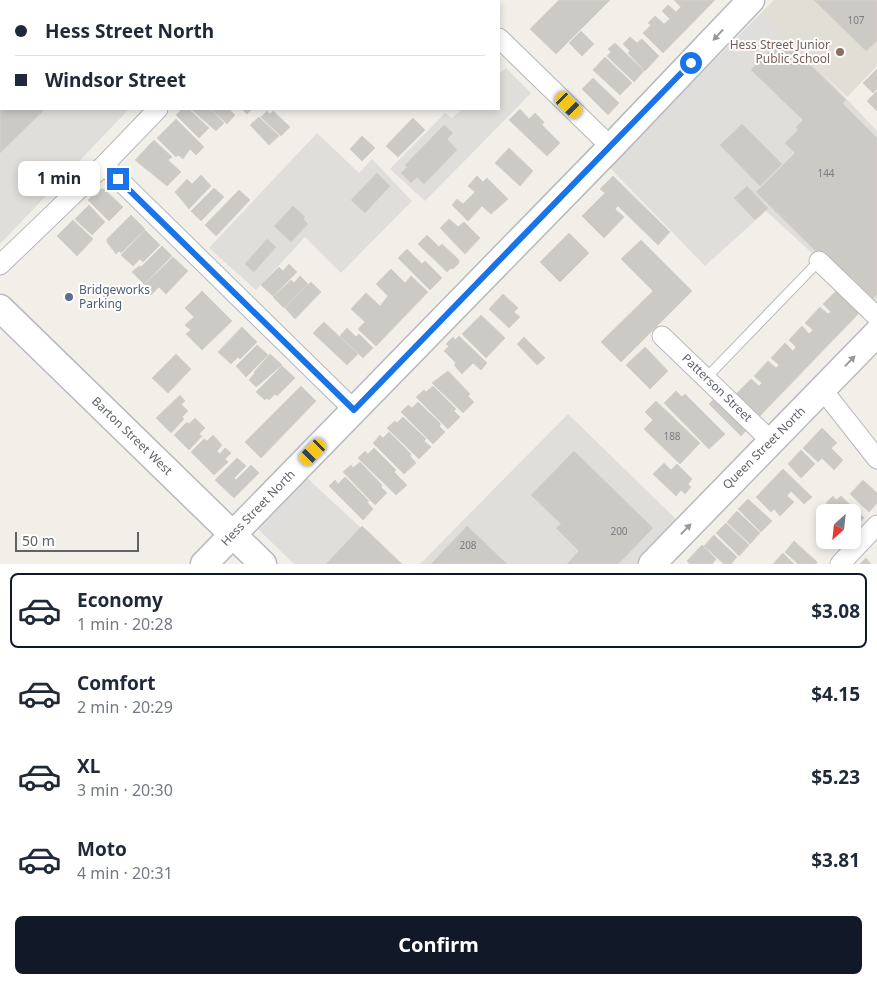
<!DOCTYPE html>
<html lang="en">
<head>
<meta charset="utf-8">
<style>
	:root { --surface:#fff; --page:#f2f2f3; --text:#1f2937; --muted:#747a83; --line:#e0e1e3; --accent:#111827 }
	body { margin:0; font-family:"Noto Sans",sans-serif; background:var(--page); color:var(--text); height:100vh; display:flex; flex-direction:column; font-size:19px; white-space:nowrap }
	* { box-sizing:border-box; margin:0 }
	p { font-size:16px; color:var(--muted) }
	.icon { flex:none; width:28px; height:28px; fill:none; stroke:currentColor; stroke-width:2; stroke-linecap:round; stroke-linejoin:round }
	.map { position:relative; height:564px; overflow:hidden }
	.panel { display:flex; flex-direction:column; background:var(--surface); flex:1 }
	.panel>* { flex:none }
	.banner { position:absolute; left:0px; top:0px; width:500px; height:110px; box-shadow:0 2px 8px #0003; display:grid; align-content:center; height:110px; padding:0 15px; background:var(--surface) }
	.needle { width:32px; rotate:207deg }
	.tools { position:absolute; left:816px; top:504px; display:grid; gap:10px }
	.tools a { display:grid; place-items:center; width:45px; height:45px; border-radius:8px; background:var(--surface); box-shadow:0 2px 8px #0003; font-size:25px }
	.scale { position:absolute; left:15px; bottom:12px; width:124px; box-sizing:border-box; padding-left:5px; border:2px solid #5f6368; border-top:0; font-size:14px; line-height:18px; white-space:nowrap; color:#5f6368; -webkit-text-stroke:4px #fff; paint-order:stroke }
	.end { position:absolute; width:22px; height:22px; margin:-11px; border:6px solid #1a73e8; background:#fff; box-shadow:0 0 0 2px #fff }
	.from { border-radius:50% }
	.bubble { position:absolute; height:35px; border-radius:8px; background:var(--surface); box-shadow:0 2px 8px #0003; font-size:16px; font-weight:700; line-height:35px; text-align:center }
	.car { position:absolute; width:15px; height:30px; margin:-15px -8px; border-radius:6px; box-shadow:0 0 4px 1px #0007; background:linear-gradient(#f5c518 24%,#345 0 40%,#f5c518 0 76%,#345 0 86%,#f5c518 0) }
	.banner b { display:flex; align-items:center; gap:18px; height:48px; font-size:19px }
	.banner b+b { border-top:1px solid var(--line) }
	.banner i { width:12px; height:12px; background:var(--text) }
	ul { padding:9px 0 0; list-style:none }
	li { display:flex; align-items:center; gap:15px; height:75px; margin:0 10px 8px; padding:0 5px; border:2px solid transparent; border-radius:8px }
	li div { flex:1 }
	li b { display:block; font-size:19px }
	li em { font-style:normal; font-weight:700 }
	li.active { border-color:var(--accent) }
	li>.icon { width:45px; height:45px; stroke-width:1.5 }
	.cta { display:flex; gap:10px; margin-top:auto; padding:10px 15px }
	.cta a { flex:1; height:58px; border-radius:8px; background:var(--accent); color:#fff; font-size:20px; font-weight:700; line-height:58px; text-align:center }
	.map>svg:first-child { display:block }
</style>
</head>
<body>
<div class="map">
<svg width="877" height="564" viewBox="0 0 877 564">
	<rect width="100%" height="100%" fill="#f1efe8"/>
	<path fill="#e0deda" d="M0,0H233L1,1V109H129L0,244Z
		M761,13L789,38L877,131V305L873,309L766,211L705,266L609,167Z
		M506,68L531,93L425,201L390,169L445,113L452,118L462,109H499V74Z
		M317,133L359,173L372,159L412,201L341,273L305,237L256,290L209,248Z
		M568,414L678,521L636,564H420Z
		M306,477L400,564H294L258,529Z"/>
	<path fill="#e1ded6" d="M774,0H877V66L847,97L761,13Z"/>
	<path fill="#c5e8c5" d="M262,0H402L264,1Z"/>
	<path fill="#cccac5" stroke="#d6d1c6" d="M54,0H160L56,1Z
		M559,0H610L556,54L530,29Z
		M674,0H715L663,53L643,33L651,25L648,23L655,16L664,24L670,19L662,11L668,5L676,12L681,7Z
		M814,0H877V41L866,51Z
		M581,31L594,44L582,56L569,43Z
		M630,37L637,43L642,39L659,56L645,71L628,53L630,51L623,44Z
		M615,43L644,71L634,82L607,56L611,52L608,49Z
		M788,43L846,100L842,103L877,138V294L869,303L858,292L862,288L851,277L846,281L756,192L795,153L785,143L798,130L796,127L803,120L751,70L776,44L782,49Z
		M0,53L1,109H45L0,153Z
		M605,57L632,83L620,95L593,70Z
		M877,69V89L873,93L863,83Z
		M593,78L619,103L608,115L582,89Z
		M877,91V111L867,101Z
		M182,109H189L209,128L199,138L176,115Z
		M191,109H210L224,123L216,131Z
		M211,109H229L235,115L227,124Z
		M242,109H252L247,114Z
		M520,109L529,119L535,113L544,122L542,125L560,143L547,156L509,120Z
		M267,111L270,114L273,111L290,127L281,136L261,117Z
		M259,117L279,136L269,145L250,125Z
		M413,118L425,130L398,157L386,146Z
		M176,119L204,147L196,155L190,149L183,159L178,155L176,157L157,138Z
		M742,124L782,164L760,186L720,145Z
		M444,125L453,133L447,139L457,150L424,184L417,177L411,183L401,173L407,167L405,165Z
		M362,136L375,148L362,161L350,149Z
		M154,140L172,157L168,160L181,172L167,186L135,160Z
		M509,148L533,171L520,186L495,163Z
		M377,173L390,186L365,213L351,200Z
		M201,175L211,186L189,209L175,192L187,179L192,184Z
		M477,176L483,182L487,178L508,199L491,214L482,206L468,221L452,205L457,199L463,204L475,192L468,186Z
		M613,176L670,232L658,245L618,206L615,209L624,217L604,238L582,216L605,193L600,189Z
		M747,186L768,208L755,220L734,198Z
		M214,188L224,197L201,221L191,211Z
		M100,189H104L123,207L109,221L88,200Z
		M239,190L250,200L216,236L205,225Z
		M89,205L105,222L92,235L75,219Z
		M293,206L305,217L303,219L308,224L291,242L274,226Z
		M131,215L145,229L121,253L119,251L116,254L107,242V239Z
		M449,219L458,227L464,222L480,238L465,254L440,228Z
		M73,220L93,239L77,256L57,236Z
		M145,230L160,245L143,262L140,259L133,266L121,255Z
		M569,233L589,253L560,282L540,262Z
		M427,235L439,247L442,244L459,260V263L453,269L451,268L447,272L418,244Z
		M267,239L276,247L254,272L245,264Z
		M641,240L692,291L621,362L601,342L653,291L621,259Z
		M162,246L172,256L144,284L132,272L139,266L141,267Z
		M407,249L422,264L425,261L442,278L430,290L398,258Z
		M173,257L188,271L166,294L159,287L151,295L142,287Z
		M289,264L297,272L273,296L261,285L279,267L283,271Z
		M391,269L405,283L411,276L428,292L376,346L358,329L365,322L351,309L366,293L380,306L388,296L376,284Z
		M300,276L308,284L284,308L273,297L291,280L294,283Z
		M311,282L321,292L295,319L285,308Z
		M838,289L861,311L756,420L741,405L744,401L736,394L751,379L759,386L762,383L754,376L768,361L776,368L779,365L771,358L785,343L793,351L796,347L789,340L802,326L809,334L813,330L805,323L820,307L828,314L831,312L823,304Z
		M202,291L232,321L202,350L186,334L191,330L185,325L194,317L185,308Z
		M503,294L518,308L514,312L520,317L509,328L489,309Z
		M481,315L505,338L486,358L462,334Z
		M324,322L358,354L347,365L313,333Z
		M242,327L257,342L240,359L238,357L231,364L218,352Z
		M347,328L356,337L359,334L373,348L363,358L340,336Z
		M459,336L487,363L481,370L473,363L462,374L454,365L456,363L444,351L449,346L446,344L453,337L455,340Z
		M524,337L545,358L537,365L517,344Z
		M257,345L268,355L246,377L236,366Z
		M645,347L668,371L650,389L626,365Z
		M176,354L191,369L168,393L152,378Z
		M270,354L282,365L256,387L249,380L255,373L254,372Z
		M282,366L295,378L277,396L275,394L269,400L267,398L265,400L256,392Z
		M448,371L470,394L468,396L474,402L463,413L432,383Z
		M301,386L316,401L261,458L245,442Z
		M433,386L456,409L454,411L460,417L448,429L416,397L424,390L426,392Z
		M676,391L682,397L685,394L725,434L709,449L664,403Z
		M720,393L752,424L741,436L709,404Z
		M180,395L185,401L181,404L188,411L182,417L184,419L171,433L156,418Z
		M656,401L700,443L680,464L644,429L653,420L645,412Z
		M418,402L441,424L439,426L445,432L433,444L401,412L408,405L412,408Z
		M403,417L426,439L424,441L431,447L419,459L387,428L395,421L397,423Z
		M195,418L205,428L199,434L202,436L189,450L174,435L187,422L189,424Z
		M822,428L837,443L831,448L843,460L834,470L822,458L818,462L803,448Z
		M389,432L411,454L410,456L416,463L404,474L373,443L380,435L383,438Z
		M213,435L222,445L217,451L220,454L225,448L231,453L225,459L228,462L214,475L191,452L204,439L207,441Z
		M374,448L396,470L394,472L407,485L396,495L358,458L365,451L368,454Z
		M801,450L815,464L801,478L788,464Z
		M574,451L653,528L618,564H567L579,551L556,528L561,524L531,495Z
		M237,458L246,466L234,478L236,480L251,465L259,473L234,498L215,480Z
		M360,462L382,485L381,487L387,493L375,505L343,472L351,465L353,468Z
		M664,463L671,470L677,464L692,479L688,484L691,487L685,494L681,490L676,496L653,474Z
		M783,469L812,497L804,504L791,491L787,496L794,502L780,516L774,509L771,512L756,497Z
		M345,477L369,501L367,502L373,509L363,520L329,486L335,480L338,484Z
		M863,480L877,493V503L869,512L850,494Z
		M833,496L836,500L841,496L864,518L853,529L852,512H836L826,503Z
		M748,499L772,521L761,532L738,509Z
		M737,511L760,533L750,544L727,522Z
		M726,523L749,545L739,556L716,533Z
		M362,526L402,564H326Z
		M467,526L507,564H431Z
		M714,535L737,557L731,564H724L704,546Z
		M794,541L817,562L816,564H798L785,552Z
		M702,545L716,559L712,564H690L687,561Z
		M783,553L794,564H773Z
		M866,558L871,564H860Z"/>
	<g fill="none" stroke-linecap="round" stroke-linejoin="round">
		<defs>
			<path id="lane" d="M707,377L819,261"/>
			<path id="street" d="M458,0L460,1
				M240,1L241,0
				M415,1L417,0
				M499,38L611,147
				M104,165L354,410
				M819,261L877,317
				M0,265L104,165L158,109
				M662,336L770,440
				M822,389L877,459
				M840,564L877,525"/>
			<path id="secondary" d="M0,308L263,564
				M204,564L611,147L751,0
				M652,564L877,333"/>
		</defs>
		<use href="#lane" stroke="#b5b8bc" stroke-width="11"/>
		<use href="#street" stroke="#b5b8bc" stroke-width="21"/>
		<use href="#secondary" stroke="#b6babf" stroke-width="29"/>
		<use href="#lane" stroke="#fff" stroke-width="9"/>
		<use href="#street" stroke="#fff" stroke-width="19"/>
		<use href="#secondary" stroke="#fff" stroke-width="26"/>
	</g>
	<defs><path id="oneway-solid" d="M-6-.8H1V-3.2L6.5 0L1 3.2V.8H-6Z" transform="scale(1.25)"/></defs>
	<g fill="#979a9d">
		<use href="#oneway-solid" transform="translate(718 35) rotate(133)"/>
		<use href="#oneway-solid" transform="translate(850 361) rotate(-46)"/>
		<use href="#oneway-solid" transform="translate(686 529) rotate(-46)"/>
	</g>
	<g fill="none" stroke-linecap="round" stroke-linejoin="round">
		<path stroke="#1a73e8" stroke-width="6" d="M118,179L354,410L691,63"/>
	</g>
	<circle fill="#8d6e63" stroke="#fff" stroke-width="2" cx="840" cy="52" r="5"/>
	<circle fill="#5c6f8a" stroke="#fff" stroke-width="2" cx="69" cy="297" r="5"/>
	<g text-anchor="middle" stroke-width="4" stroke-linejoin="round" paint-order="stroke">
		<g font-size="10" fill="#7a7d7f">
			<text x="856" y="24">107</text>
			<text x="826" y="177">144</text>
			<text x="672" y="440">188</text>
			<text x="619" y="535">200</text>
			<text x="468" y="549">208</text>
		</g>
		<g font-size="12" fill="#785e54" stroke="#fff" text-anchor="end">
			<text x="830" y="49">Hess Street Junior<tspan x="830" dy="14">Public School</tspan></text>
		</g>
		<g font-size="12" fill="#4e5e75" stroke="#fff" text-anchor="start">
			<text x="79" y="294">Bridgeworks<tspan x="79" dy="14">Parking</tspan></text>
		</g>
		<g font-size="12" fill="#5f6368" stroke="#fff">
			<text transform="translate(717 388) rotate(44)" y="4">Patterson Street</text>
			<text transform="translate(132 436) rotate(44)" y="4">Barton Street West</text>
			<text transform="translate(764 448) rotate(-45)" y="4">Queen Street North</text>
			<text transform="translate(258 508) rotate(-46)" y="4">Hess Street North</text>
		</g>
	</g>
</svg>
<div class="tools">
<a><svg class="needle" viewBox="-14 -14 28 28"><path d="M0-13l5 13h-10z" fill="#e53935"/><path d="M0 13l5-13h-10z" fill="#747a83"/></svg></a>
</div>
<div class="scale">50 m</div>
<i class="end from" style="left:691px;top:63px"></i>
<i class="end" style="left:118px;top:179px"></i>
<div class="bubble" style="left:18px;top:161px;width:82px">1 min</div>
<i class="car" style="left:569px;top:105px;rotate:134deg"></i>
<i class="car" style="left:313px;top:452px;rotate:224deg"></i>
<div class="banner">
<b><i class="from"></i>Hess Street North</b>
<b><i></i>Windsor Street</b>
</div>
</div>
<section class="panel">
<ul>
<li class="active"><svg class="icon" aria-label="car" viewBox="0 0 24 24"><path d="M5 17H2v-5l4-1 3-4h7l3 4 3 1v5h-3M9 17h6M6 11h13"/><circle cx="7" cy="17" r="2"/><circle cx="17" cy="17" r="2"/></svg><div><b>Economy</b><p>1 min · 20:28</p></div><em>$3.08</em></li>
<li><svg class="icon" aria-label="car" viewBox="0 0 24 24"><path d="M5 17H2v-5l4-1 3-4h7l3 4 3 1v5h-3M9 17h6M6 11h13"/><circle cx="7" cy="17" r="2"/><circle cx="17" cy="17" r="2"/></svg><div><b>Comfort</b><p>2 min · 20:29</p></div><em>$4.15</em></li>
<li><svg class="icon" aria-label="car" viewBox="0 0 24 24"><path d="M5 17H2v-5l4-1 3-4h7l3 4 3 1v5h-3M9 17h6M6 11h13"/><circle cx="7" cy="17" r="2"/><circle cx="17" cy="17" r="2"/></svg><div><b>XL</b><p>3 min · 20:30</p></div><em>$5.23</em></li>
<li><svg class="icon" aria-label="car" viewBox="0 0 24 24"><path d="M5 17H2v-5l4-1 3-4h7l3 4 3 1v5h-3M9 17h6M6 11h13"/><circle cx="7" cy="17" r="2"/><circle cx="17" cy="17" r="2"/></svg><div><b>Moto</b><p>4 min · 20:31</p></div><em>$3.81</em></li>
</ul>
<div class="cta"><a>Confirm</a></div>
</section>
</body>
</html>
